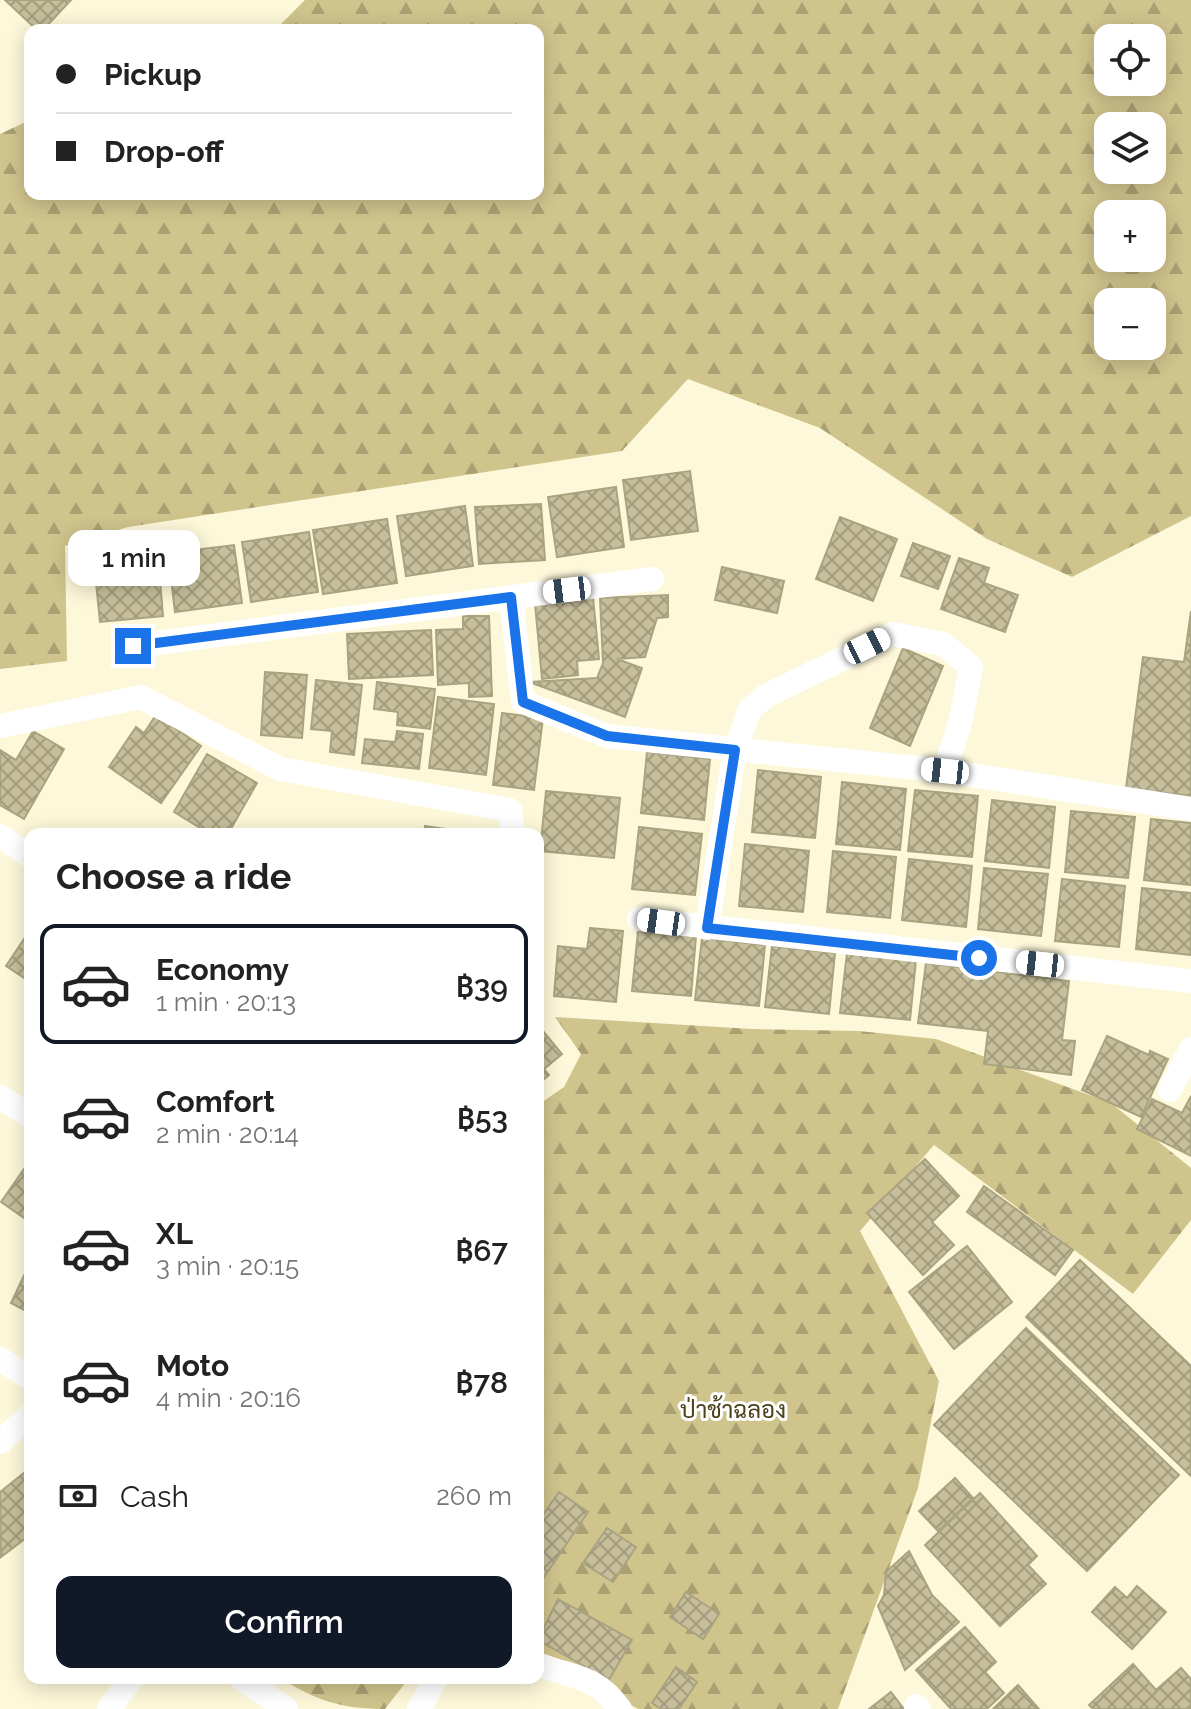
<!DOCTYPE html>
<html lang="en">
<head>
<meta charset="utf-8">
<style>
	:root { --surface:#fff; --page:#f2f2f2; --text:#222; --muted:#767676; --line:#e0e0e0; --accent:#111827 }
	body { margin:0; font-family:Raleway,Sarabun,sans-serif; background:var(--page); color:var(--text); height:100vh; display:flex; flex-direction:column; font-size:30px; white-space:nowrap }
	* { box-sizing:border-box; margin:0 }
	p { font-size:26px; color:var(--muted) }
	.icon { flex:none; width:44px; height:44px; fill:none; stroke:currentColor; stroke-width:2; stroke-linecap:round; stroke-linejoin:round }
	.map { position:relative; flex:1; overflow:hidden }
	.panel { position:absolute; left:24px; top:828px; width:520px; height:856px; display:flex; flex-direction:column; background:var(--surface); border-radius:16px; box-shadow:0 4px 20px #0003 }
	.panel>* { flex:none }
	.top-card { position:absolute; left:24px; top:24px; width:520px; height:176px; border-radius:16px; box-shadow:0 4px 20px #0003; display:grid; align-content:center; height:176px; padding:0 32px; background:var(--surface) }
	.controls { position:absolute; left:1094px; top:24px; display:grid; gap:16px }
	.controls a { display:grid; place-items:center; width:72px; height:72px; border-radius:16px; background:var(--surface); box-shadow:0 4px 20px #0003; font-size:40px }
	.end { position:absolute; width:36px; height:36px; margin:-18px; border:10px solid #1a73e8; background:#fff; box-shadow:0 0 0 4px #fff }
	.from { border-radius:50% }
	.bubble { position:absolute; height:56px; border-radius:16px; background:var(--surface); box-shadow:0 4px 20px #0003; font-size:26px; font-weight:600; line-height:56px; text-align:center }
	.car { position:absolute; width:24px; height:48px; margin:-24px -12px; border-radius:10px; box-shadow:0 0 6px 2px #0007; background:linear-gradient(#fff 24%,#345 0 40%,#fff 0 76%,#345 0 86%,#fff 0) }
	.top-card b { display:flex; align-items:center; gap:28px; height:76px; font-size:30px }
	.top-card b+b { border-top:2px solid var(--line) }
	.top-card i { width:20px; height:20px; background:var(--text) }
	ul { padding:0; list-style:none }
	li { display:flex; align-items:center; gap:24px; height:120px; margin:0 16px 12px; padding:0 16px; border:4px solid transparent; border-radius:16px }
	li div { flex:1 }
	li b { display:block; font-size:30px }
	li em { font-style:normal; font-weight:600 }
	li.current { border-color:var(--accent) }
	li>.icon { width:72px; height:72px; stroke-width:1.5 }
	h2 { padding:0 32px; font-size:36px; line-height:96px }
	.pay { display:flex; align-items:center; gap:20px; height:88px; padding:0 32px; font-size:30px }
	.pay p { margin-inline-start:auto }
	.cta { display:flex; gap:16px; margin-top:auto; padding:16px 32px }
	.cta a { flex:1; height:92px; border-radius:16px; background:var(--accent); color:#fff; font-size:32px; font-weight:600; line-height:92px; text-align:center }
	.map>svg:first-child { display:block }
</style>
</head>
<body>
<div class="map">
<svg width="1191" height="1709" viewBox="0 0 1191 1709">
	<defs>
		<pattern id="forest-firs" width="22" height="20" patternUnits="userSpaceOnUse" patternTransform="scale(2)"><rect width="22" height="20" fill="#d0c48d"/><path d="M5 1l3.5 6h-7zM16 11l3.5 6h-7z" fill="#aaa073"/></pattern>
		<pattern id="building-cross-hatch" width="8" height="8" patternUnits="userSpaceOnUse" patternTransform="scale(2)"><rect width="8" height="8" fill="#c7bf9b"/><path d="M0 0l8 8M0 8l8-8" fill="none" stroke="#a39c7f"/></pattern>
	</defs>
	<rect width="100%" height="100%" fill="#fef8da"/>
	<path fill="url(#forest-firs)" fill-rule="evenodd" d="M305,0H1191V516L1072,577L987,539L820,428L688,379L622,451L128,527L65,546L67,661L0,669V134L30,120V194H538V30H275ZM1108,38H1152V82H1108ZM1108,126H1152V170H1108ZM1108,214H1152V258H1108ZM1108,302H1152V346H1108Z
		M555,1017L752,1029L859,1031L936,1039L1111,1103L1191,1168V1220L1133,1294L934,1145L860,1231L939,1381L918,1488L838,1709H638L538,1653V1105L564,1087L581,1054Z
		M281,1678H409L385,1709C343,1709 316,1701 281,1678Z"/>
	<path fill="url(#building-cross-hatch)" stroke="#aaa380" stroke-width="2" d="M5,0H71L43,30H37Z
		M690,471L698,531L631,540L623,480Z
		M616,487L624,547L557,557L548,497Z
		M541,504L545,560L479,564L475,507Z
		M465,506L473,566L406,576L397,516Z
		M840,517L897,539L873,601L816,579Z
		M387,519L397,583L323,594L313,530Z
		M309,532L318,592L251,602L242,542Z
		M913,543L950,556L938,589L901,576Z
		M234,545L242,603L175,612L168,553Z
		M158,556L163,616L100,622L94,563Z
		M959,558L989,568L984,583L1018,595L1005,632L941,609Z
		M722,567L784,581L777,613L715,600Z
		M668,595V617L657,618L645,657L617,659L642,668L625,717L529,682L597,678L603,663L600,598Z
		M593,597L599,659L577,661L578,675L542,679L535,604Z
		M1191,611V796L1126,788L1143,657L1184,662Z
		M463,616H489L492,696L469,697V683L438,685L436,630L463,629Z
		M431,630L433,675L349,679L347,634Z
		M903,648L943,666L910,746L870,728Z
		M265,672L307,675L302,738L261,735Z
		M316,680L362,685L354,755L330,752L332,731L311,729Z
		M377,682L435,689L430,729L397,725L398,712L374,709Z
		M438,697L494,704L486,775L429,768Z
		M502,713L543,718L534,790L493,785Z
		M156,715L201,746L161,803L109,767L136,727L144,733Z
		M33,731L64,749L24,819L0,805V750L16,760Z
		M397,731L423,734L419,769L362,763L365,739L395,742Z
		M647,752L710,759L704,820L641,813Z
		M207,754L257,783L228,834H210L174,812Z
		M758,770L821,777L815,838L752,832Z
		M842,782L906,789L900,850L836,844Z
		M915,790L978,796L972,857L908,851Z
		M546,791L620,798L614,858L540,851Z
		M992,800L1055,807L1049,868L985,861Z
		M1071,811L1135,817L1128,878L1065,872Z
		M1151,819L1191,823V885L1144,880Z
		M425,826L480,834H424Z
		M639,827L702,834L695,895L632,889Z
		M745,844L809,851L803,912L739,906Z
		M833,851L896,857L890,918L827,912Z
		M909,859L972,866L966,927L902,920Z
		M984,868L1048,874L1041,936L978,929Z
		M1062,879L1125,886L1119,947L1055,941Z
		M1142,888L1191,893V955L1136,949Z
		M590,928L623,931L616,1002L554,996L558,946L587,949Z
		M30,930V982L6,966Z
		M638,931L696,936L691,996L632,991Z
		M702,938L765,945L759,1006L695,1000Z
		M772,946L835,953L829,1014L765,1007Z
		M847,953L916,960L910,1020L840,1013Z
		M926,963L1069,981L1062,1040L1075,1041L1071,1075L984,1064L988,1031L918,1023Z
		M538,1025L562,1054L544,1069L549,1075L538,1084Z
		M1107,1036L1149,1055L1150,1051L1168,1059L1141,1117L1082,1090Z
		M1191,1096V1156L1137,1129L1152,1099L1182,1113Z
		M925,1159L959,1196L932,1222L954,1245L923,1275L867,1213Z
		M24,1169L30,1174V1222L1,1202Z
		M984,1186L1073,1250L1055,1275L967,1212Z
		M967,1246L1012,1302L954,1349L909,1292Z
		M1080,1260L1191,1366V1476L1026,1317Z
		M30,1263V1313L11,1303Z
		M1026,1328L1179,1475L1087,1571L934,1425Z
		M30,1468V1535L1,1557L0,1492Z
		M955,1478L973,1498L938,1531L919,1511Z
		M559,1492L588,1512L538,1586V1522Z
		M980,1493L1037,1556L1028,1565L1046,1584L1000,1626L925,1545Z
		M607,1528L636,1547L613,1582L583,1563Z
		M909,1551L932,1595L959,1622L905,1670L878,1606L884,1595L886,1572Z
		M1137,1586L1166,1612L1132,1649L1092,1612L1115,1587L1127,1598Z
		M686,1592L719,1614L703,1639L670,1617Z
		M558,1599L632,1640L609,1680L538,1640Z
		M965,1627L996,1662L985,1672L1004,1693L987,1709H951L916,1670Z
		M1133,1664L1156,1690L1181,1668L1191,1679V1709H1093L1089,1705Z
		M676,1667L697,1682L679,1709H661L652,1703Z
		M1018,1685L1039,1709H993Z
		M891,1692L904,1709H869Z"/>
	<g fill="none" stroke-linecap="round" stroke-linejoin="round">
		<path stroke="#fff" stroke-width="24" d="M511,597L523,702L607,736L945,771L1191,809
			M133,646L652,579
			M0,726L141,697L280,769L510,810L513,834
			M0,836L30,856
			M639,919L1191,981
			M707,928L735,750L750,709L766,696L893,634L943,644L971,667L961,719L945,771
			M1170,1090L1191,1049
			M0,1097L30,1116
			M0,1359L30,1378
			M0,1442L30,1415
			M538,1664C574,1679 595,1674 620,1709
			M241,1678L286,1709
			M916,1706L919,1709
			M109,1709L132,1678
			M419,1709L436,1678"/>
	</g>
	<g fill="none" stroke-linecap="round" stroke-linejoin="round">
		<path stroke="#1a73e8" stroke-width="10" d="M133,646L511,597L523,702L607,736L735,750L707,928L979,958"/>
	</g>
	<g text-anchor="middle" stroke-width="6" stroke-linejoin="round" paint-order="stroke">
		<g font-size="24" fill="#4c431c" stroke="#fff">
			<text x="733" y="1418">ป่าช้าฉลอง</text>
		</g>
	</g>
</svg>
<div class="controls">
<a><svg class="icon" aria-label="locate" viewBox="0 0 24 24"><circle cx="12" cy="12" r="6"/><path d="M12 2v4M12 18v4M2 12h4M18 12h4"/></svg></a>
<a><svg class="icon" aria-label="layers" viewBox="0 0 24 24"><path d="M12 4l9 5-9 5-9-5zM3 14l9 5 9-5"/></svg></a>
<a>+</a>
<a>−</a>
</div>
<i class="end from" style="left:979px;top:958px"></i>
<i class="end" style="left:133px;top:646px"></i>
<div class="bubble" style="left:68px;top:530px;width:132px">1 min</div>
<i class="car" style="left:567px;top:590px;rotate:263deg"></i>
<i class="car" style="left:867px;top:646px;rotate:64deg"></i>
<i class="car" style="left:945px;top:771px;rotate:276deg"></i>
<i class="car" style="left:661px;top:922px;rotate:278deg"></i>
<i class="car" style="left:1040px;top:964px;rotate:276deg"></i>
<div class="top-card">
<b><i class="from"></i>Pickup</b>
<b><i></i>Drop-off</b>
</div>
<section class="panel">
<h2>Choose a ride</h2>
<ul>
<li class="current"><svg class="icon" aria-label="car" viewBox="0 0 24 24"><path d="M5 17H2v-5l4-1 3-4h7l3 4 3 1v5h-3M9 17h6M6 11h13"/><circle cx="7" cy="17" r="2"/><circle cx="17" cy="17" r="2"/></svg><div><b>Economy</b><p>1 min · 20:13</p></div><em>฿39</em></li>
<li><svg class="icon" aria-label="car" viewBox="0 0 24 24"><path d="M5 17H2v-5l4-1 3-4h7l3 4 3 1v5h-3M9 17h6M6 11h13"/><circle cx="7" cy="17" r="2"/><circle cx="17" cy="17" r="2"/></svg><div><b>Comfort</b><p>2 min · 20:14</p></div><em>฿53</em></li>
<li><svg class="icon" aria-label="car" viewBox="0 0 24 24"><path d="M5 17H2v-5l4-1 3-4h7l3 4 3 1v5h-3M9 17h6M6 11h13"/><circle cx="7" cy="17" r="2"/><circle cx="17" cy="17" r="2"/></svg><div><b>XL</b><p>3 min · 20:15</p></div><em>฿67</em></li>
<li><svg class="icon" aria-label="car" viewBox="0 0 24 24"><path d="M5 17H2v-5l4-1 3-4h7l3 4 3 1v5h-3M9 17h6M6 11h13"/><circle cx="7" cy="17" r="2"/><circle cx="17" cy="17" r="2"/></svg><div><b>Moto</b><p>4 min · 20:16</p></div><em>฿78</em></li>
</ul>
<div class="pay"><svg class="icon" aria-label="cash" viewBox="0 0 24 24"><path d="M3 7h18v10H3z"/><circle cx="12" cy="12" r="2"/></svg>Cash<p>260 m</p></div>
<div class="cta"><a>Confirm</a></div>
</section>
</div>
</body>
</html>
